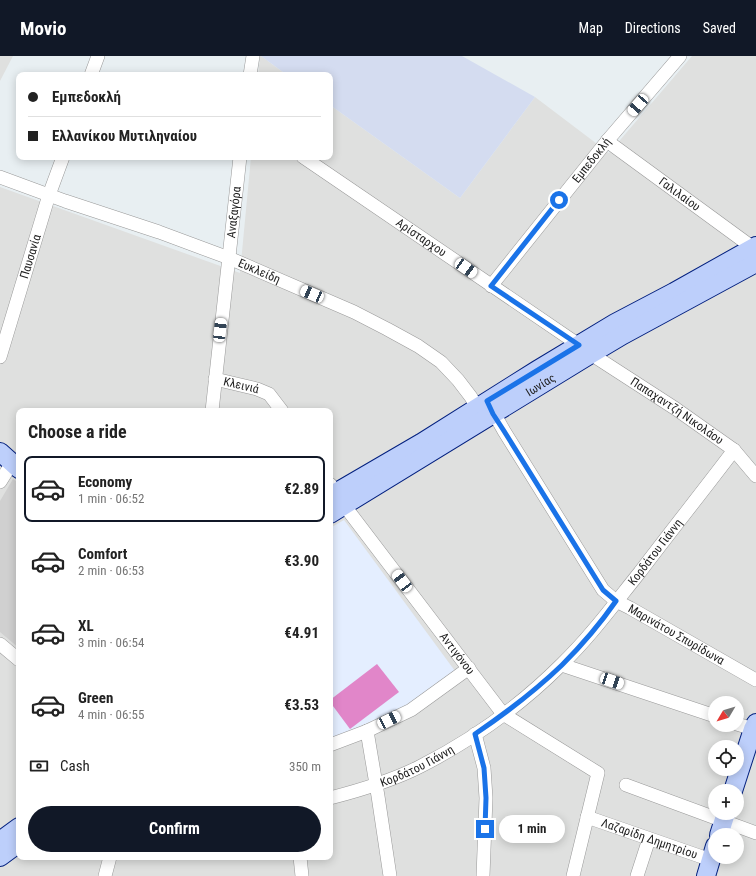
<!DOCTYPE html>
<html lang="en">
<head>
<meta charset="utf-8">
<style>
	:root { --surface:#fff; --page:#f2f2f2; --text:#222; --muted:#767676; --line:#e0e0e0; --accent:#111827 }
	body { margin:0; font-family:"Roboto Condensed",sans-serif; background:var(--page); color:var(--text); height:100vh; display:flex; flex-direction:column; font-size:15px; white-space:nowrap }
	* { box-sizing:border-box; margin:0 }
	p { font-size:13px; color:var(--muted) }
	.icon { flex:none; width:22px; height:22px; fill:none; stroke:currentColor; stroke-width:2; stroke-linecap:round; stroke-linejoin:round }
	.map { position:relative; flex:1; overflow:hidden }
	.sheet { position:absolute; left:16px; top:352px; width:317px; height:452px; display:flex; flex-direction:column; background:var(--surface); border-radius:8px; box-shadow:0 2px 10px #0003 }
	.sheet>* { flex:none }
	.top-card { position:absolute; left:16px; top:16px; width:317px; height:88px; border-radius:8px; box-shadow:0 2px 10px #0003; display:grid; align-content:center; height:88px; padding:0 12px; background:var(--surface) }
	.needle { width:26px; rotate:232deg }
	.tools { position:absolute; left:708px; top:640px; display:grid; gap:8px }
	.tools a { display:grid; place-items:center; width:36px; height:36px; border-radius:50%; background:var(--surface); box-shadow:0 2px 10px #0003; font-size:20px }
	.end { position:absolute; width:18px; height:18px; margin:-9px; border:5px solid #1a73e8; background:#fff; box-shadow:0 0 0 2px #fff }
	.from { border-radius:50% }
	.bubble { position:absolute; height:28px; border-radius:14px; background:var(--surface); box-shadow:0 2px 10px #0003; font-size:13px; font-weight:700; line-height:28px; text-align:center }
	.car { position:absolute; width:12px; height:24px; margin:-12px -6px; border-radius:5px; box-shadow:0 0 3px 1px #0007; background:linear-gradient(#fff 24%,#345 0 40%,#fff 0 76%,#345 0 86%,#fff 0) }
	.top-card b { display:flex; align-items:center; gap:14px; height:38px; font-size:15px }
	.top-card b+b { border-top:1px solid var(--line) }
	.top-card i { width:10px; height:10px; background:var(--text) }
	ul { padding:0; list-style:none }
	li { display:flex; align-items:center; gap:12px; height:66px; margin:0 8px 6px; padding:0 4px; border:2px solid transparent; border-radius:8px }
	li div { flex:1 }
	li b { display:block; font-size:15px }
	li em { font-style:normal; font-weight:700 }
	li.selected { border-color:var(--accent) }
	li>.icon { width:36px; height:36px; stroke-width:1.5 }
	h2 { padding:0 12px; font-size:18px; line-height:48px }
	.pay { display:flex; align-items:center; gap:10px; height:44px; padding:0 12px; font-size:15px }
	.pay p { margin-inline-start:auto }
	.cta { display:flex; gap:8px; margin-top:auto; padding:8px 12px }
	.cta a { flex:1; height:46px; border-radius:24px; background:var(--accent); color:#fff; font-size:16px; font-weight:700; line-height:46px; text-align:center }
	header { display:flex; align-items:center; gap:24px; box-sizing:border-box; height:56px; padding:0 20px; background:var(--accent); color:#fff }
	header strong { font-size:19px }
	nav { display:flex; gap:22px; margin-inline-start:auto; font-size:14px }
	.map>svg:first-child { display:block }
</style>
</head>
<body>
<header>
<strong>Movio</strong>
<nav><a>Map</a><a>Directions</a><a>Saved</a></nav>
</header>
<div class="map">
<svg width="756" height="820" viewBox="0 0 756 820">
	<rect width="100%" height="100%" fill="#e8eff2"/>
	<path fill="#dfe0df" fill-rule="evenodd" d="M0,0H13L0,25Z
		M260,0H261L287,19H258Z
		M692,0H756V820H0V131L240,217L251,101H330V49L460,142L535,41L609,97ZM19,355H330V801H19ZM715,647H737V669H715ZM715,691H737V713H715ZM715,735H737V757H715ZM715,779H737V801H715Z"/>
	<path fill="#e4eeff" d="M344,464L455,615L407,650L330,683V472Z"/>
	<path fill="#d0d0d0" d="M13,423L19,427V592L0,576V445Z"/>
	<path fill="#d4dcf0" d="M261,0H462L535,41L460,142L330,49V19H287Z"/>
	<path fill="#e186c9" d="M377,608L399,636L350,673L330,646V644Z"/>
	<g fill="none" stroke-linecap="round" stroke-linejoin="round">
		<defs>
			<g id="street">
				<path d="M91,19L98,0"/>
				<path d="M250,19L253,0"/>
				<path id="s1" d="M607,85L756,194"/>
				<path id="s2" d="M303,101L579,289"/>
				<path id="s3" d="M0,121L65,145L159,176L229,202L354,256L387,273L418,290L441,306L458,324L471,341L480,358"/>
				<path id="s4" d="M491,230L607,85L680,0"/>
				<path id="s5" d="M591,298L676,353L734,394L756,420"/>
				<path id="s6" d="M0,301L49,139L63,101"/>
				<path id="s7" d="M215,323L257,333L269,338L282,355"/>
				<path id="s8" d="M490,350L504,375L603,534L616,545L630,552L756,624"/>
				<path id="s9" d="M212,355L240,101"/>
				<path d="M0,426L12,407"/>
				<path id="s10" d="M330,428L344,449L503,658L598,717L573,820"/>
				<path d="M0,588L19,604"/>
				<path d="M562,609L715,660"/>
				<path d="M737,668L753,673"/>
				<path d="M367,675L378,740L390,820"/>
				<path d="M475,678L484,712L486,742L483,820"/>
				<path d="M330,689L367,675L411,654L469,612"/>
				<path d="M626,729L756,777"/>
				<path id="s11" d="M330,742C361,734 392,725 421,710C472,684 522,648 562,608C591,580 615,547 640,516C671,475 703,435 734,394"/>
				<path id="s12" d="M587,761L711,804"/>
				<path d="M300,801L302,820"/>
				<path d="M105,820L110,801"/>
				<path d="M637,820L649,783"/>
			</g>
			<g id="secondary">
				<path d="M0,396L19,413"/>
				<path d="M330,440L421,387L537,314L615,267L674,236L756,190"/>
				<path id="s13" d="M330,458L591,298L623,279L756,207"/>
				<path d="M733,735L753,673L756,667"/>
				<path d="M719,779L726,757"/>
				<path d="M0,785L19,771"/>
				<path d="M0,801L19,787"/>
				<path d="M706,820L715,790"/>
			</g>
		</defs>
		<use href="#street" stroke="#999" stroke-width="14"/>
		<use href="#secondary" stroke="#03207f" stroke-width="20"/>
		<use href="#street" stroke="#fff" stroke-width="13"/>
		<use href="#secondary" stroke="#bdcffb" stroke-width="18"/>
	</g>
	<g fill="none" stroke-linecap="round" stroke-linejoin="round">
		<path stroke="#1a73e8" stroke-width="5" d="M485,773L486,742L484,712L475,678C506,657 535,635 562,609C582,589 600,568 616,545L603,534L504,375L493,358L487,345L579,289L491,230L559,144"/>
	</g>
	<g text-anchor="middle" stroke-width="3" stroke-linejoin="round" paint-order="stroke">
		<g font-size="12" fill="#222" stroke="#fff">
			<text dy="4" stroke="none"><textPath href="#s4" startOffset="161">Εμπεδοκλή</textPath></text>
			<text dy="4" stroke="none"><textPath href="#s1" startOffset="90">Γαλιλαίου</textPath></text>
			<text dy="4" stroke="none"><textPath href="#s9" startOffset="200">Αναξαγόρα</textPath></text>
			<text dy="4" stroke="none"><textPath href="#s2" startOffset="143">Αρίσταρχου</textPath></text>
			<text dy="4" stroke="none"><textPath href="#s6" startOffset="105">Παυσανία</textPath></text>
			<text dy="4" stroke="none"><textPath href="#s3" startOffset="276">Ευκλείδη</textPath></text>
			<text dy="4" stroke="none"><textPath href="#s13" startOffset="247">Ιωνίας</textPath></text>
			<text dy="4" stroke="none"><textPath href="#s7" startOffset="27">Κλεινιά</textPath></text>
			<text dy="4" stroke="none"><textPath href="#s5" startOffset="103">Παπαχαντζή Νικολάου</textPath></text>
			<text dy="4" stroke="none"><textPath href="#s11" startOffset="417">Κορδάτου Γιάννη</textPath></text>
			<text dy="4" stroke="none"><textPath href="#s8" startOffset="302">Μαρινάτου Σπυρίδωνα</textPath></text>
			<text dy="4" stroke="none"><textPath href="#s10" startOffset="212">Αντιγόνου</textPath></text>
			<text dy="4" stroke="none"><textPath href="#s11" startOffset="93">Κορδάτου Γιάννη</textPath></text>
			<text dy="4" stroke="none"><textPath href="#s12" startOffset="66">Λαζαρίδη Δημητρίου</textPath></text>
		</g>
	</g>
</svg>
<div class="tools">
<a><svg class="needle" viewBox="-14 -14 28 28"><path d="M0-13l5 13h-10z" fill="#e53935"/><path d="M0 13l5-13h-10z" fill="#767676"/></svg></a>
<a><svg class="icon" aria-label="locate" viewBox="0 0 24 24"><circle cx="12" cy="12" r="6"/><path d="M12 2v4M12 18v4M2 12h4M18 12h4"/></svg></a>
<a>+</a>
<a>−</a>
</div>
<i class="end from" style="left:559px;top:144px"></i>
<i class="end" style="left:485px;top:773px"></i>
<div class="bubble" style="left:499px;top:759px;width:66px">1 min</div>
<i class="car" style="left:638px;top:49px;rotate:221deg"></i>
<i class="car" style="left:466px;top:212px;rotate:125deg"></i>
<i class="car" style="left:312px;top:238px;rotate:293deg"></i>
<i class="car" style="left:220px;top:274px;rotate:7deg"></i>
<i class="car" style="left:402px;top:525px;rotate:323deg"></i>
<i class="car" style="left:612px;top:625px;rotate:109deg"></i>
<i class="car" style="left:389px;top:664px;rotate:64deg"></i>
<div class="top-card">
<b><i class="from"></i>Εμπεδοκλή</b>
<b><i></i>Ελλανίκου Μυτιληναίου</b>
</div>
<section class="sheet">
<h2>Choose a ride</h2>
<ul>
<li class="selected"><svg class="icon" aria-label="car" viewBox="0 0 24 24"><path d="M5 17H2v-5l4-1 3-4h7l3 4 3 1v5h-3M9 17h6M6 11h13"/><circle cx="7" cy="17" r="2"/><circle cx="17" cy="17" r="2"/></svg><div><b>Economy</b><p>1 min · 06:52</p></div><em>€2.89</em></li>
<li><svg class="icon" aria-label="car" viewBox="0 0 24 24"><path d="M5 17H2v-5l4-1 3-4h7l3 4 3 1v5h-3M9 17h6M6 11h13"/><circle cx="7" cy="17" r="2"/><circle cx="17" cy="17" r="2"/></svg><div><b>Comfort</b><p>2 min · 06:53</p></div><em>€3.90</em></li>
<li><svg class="icon" aria-label="car" viewBox="0 0 24 24"><path d="M5 17H2v-5l4-1 3-4h7l3 4 3 1v5h-3M9 17h6M6 11h13"/><circle cx="7" cy="17" r="2"/><circle cx="17" cy="17" r="2"/></svg><div><b>XL</b><p>3 min · 06:54</p></div><em>€4.91</em></li>
<li><svg class="icon" aria-label="car" viewBox="0 0 24 24"><path d="M5 17H2v-5l4-1 3-4h7l3 4 3 1v5h-3M9 17h6M6 11h13"/><circle cx="7" cy="17" r="2"/><circle cx="17" cy="17" r="2"/></svg><div><b>Green</b><p>4 min · 06:55</p></div><em>€3.53</em></li>
</ul>
<div class="pay"><svg class="icon" aria-label="cash" viewBox="0 0 24 24"><path d="M3 7h18v10H3z"/><circle cx="12" cy="12" r="2"/></svg>Cash<p>350 m</p></div>
<div class="cta"><a>Confirm</a></div>
</section>
</div>
</body>
</html>
